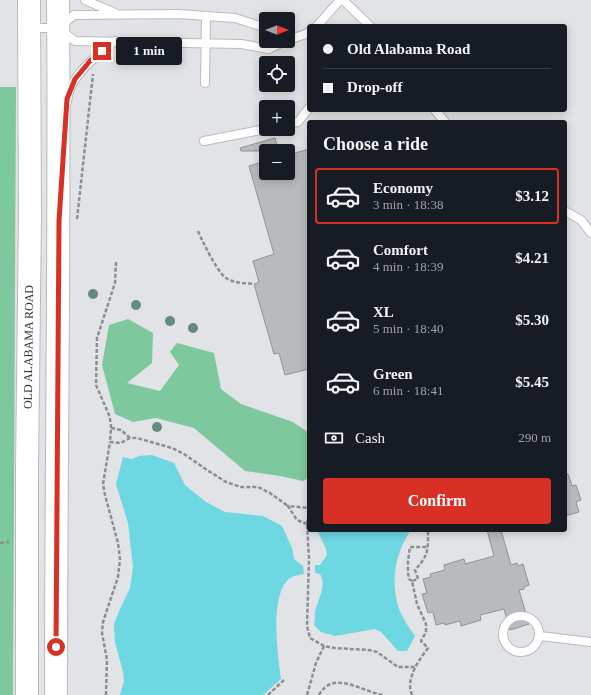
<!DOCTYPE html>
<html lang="en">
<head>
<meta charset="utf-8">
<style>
	:root { --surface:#171b24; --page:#242831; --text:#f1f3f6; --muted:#9ea1a6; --line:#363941; --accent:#d93025 }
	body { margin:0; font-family:Georgia,serif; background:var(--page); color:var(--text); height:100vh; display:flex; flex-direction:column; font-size:15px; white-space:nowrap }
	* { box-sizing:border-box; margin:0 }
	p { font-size:13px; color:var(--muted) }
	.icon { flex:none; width:22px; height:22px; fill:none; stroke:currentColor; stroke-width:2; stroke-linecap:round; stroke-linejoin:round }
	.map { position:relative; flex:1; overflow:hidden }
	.sheet { position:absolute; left:307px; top:120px; width:260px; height:412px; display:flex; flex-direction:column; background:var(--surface); border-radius:4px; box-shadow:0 2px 10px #0003 }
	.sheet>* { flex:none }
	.hud { position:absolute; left:307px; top:24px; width:260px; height:88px; border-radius:4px; box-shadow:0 2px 10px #0003; display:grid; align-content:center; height:88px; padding:0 16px; background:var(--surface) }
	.needle { width:26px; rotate:90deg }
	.buttons { position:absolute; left:259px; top:12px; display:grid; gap:8px }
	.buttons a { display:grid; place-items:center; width:36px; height:36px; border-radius:4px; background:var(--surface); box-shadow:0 2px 10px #0003; font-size:20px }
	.end { position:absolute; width:18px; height:18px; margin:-9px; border:5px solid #d93025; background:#fff; box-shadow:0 0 0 2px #fff }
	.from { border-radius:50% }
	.bubble { position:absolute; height:28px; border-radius:4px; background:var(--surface); box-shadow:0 2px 10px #0003; font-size:13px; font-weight:800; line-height:28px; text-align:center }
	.hud b { display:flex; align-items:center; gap:14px; height:38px; font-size:15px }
	.hud b+b { border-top:1px solid var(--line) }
	.hud i { width:10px; height:10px; background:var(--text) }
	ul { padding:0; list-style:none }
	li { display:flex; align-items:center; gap:12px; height:56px; margin:0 8px 6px; padding:0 8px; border:2px solid transparent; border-radius:4px }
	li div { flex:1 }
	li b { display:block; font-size:15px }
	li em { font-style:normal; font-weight:800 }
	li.on { border-color:var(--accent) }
	li>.icon { width:36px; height:36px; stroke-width:1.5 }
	h2 { padding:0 16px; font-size:18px; line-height:48px }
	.pay { display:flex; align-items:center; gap:10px; height:44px; padding:0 16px; font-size:15px }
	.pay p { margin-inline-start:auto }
	.primary-button { display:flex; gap:8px; margin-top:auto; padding:8px 16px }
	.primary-button a { flex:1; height:46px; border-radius:4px; background:var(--accent); color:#fff; font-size:16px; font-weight:800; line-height:46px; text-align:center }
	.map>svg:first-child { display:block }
</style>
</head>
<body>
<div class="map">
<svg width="591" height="695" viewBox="0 0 591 695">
	<rect width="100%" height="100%" fill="#e1e3e6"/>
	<path fill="#7ec89d" d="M0,87H16L13,695H0Z
		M128,319L153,333L152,363L127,383L160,391L179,365L170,352L177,343L214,353L221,389L241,404L293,422L309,433V478L303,481L280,476L245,471L194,428L156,418L133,422L115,414L102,365L109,325Z"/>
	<path fill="#6dd7e2" d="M152,455L174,463L185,485L206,502L225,512L263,516L282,526L292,548L294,559L303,566L304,574C300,575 295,575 292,577C268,590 278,656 281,679L263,695H120L124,681L123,672L115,642L114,624L119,611L130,588L133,567L128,523L116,484L123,457L132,459L139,456Z
		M317,530H411C395,553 390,582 399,609C403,619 409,628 415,636L407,651H398L381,632L375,629L335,636L321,632L314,625C315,621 315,616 315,612C318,599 327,586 320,574L315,573V565H320L327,555L326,549Z"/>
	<path fill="#b8bbbd" stroke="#909395" d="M275,138L279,151H241L240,148Z
		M309,149V369L285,375L279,353L274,354L254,284L259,282L253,261L274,254L249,166L266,161V173H288V155Z
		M565,474H568L572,486L576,485L581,500L576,502L579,512L565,516Z
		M487,530H501L511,565L517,563L518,566L523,564L529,585L524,587V589L519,590L529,624L510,630L504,609L480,615L481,620L461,626L460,621L445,625L444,623L436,625L433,612L428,613L422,594L427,593L423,579L431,577L430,574L445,570L444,565L464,559L465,564L494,556Z"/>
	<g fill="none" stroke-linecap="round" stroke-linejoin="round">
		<defs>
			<path id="service" d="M85,0L115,13
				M343,0L370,26
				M62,25L74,15L179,14L206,16L235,18L266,28
				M317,26L340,0
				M31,28H58L75,41L241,44L269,49L285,41
				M288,40L306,34L309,32
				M205,83L206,16
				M67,102C69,75 96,57 115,41
				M435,110L445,122
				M288,124L298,122L309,108
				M204,141L266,129
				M565,211L581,220L591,233
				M503 634a18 18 0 1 1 36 0a18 18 0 1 1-36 0Z
				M540,636L591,642"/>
			<g id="secondary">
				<path id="s1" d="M27,695V468L30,215L29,0"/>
				<path d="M56,695C56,463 60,232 58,0"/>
			</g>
		</defs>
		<use href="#service" stroke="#b8bbbd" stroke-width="10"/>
		<use href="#secondary" stroke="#b8bbbd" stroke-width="24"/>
		<path stroke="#8d8e91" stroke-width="2.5" stroke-dasharray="4 2" stroke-linecap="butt" d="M77,219L93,74
			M198,231C202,241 218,273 226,278C234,283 244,283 254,284
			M111,428V424L109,415L96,385L97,338L115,283L116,262
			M130,438L121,430L111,428L110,442L121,443L130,438H137L172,448L184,454L207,470L226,482L241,487H258L270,493L288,506
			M309,513L307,524L309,559L307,626L310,638L324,646
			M307,524L297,520L288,506L309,508
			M0,543L9,542
			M412,581L409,579L408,573V561L410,547H428
			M106,695L107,660L102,633L103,622L118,577L120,559L118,543L105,495L103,484L110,442
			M268,695L285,679
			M307,695L316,663L324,646L334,648L369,650L377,652L398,667H416
			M319,695C333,669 363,692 383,695
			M412,695C405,679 419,660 428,648L421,641L426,632V624L417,604L412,581L418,579L415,570C429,555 428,550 428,530"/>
		<use href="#service" stroke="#fff" stroke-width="8"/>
		<use href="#secondary" stroke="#fff" stroke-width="22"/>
	</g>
	<g fill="#668a7c">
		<circle cx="93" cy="294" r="5"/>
		<circle cx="136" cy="305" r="5"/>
		<circle cx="170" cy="321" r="5"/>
		<circle cx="193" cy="328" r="5"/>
		<circle cx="157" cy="427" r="5"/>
	</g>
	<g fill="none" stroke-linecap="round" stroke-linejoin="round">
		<path stroke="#d93025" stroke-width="5" d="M56,647L59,221L67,99L75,79L90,61L102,51"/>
	</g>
	<g text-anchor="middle" stroke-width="3" stroke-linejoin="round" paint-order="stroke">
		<g font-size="12" fill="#313233" stroke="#eef1f4">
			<text dy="4" stroke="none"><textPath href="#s1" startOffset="348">OLD ALABAMA ROAD</textPath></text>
		</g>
	</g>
</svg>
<div class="buttons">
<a><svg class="needle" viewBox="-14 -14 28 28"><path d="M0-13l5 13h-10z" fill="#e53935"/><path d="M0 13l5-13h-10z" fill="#9ea1a6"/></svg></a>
<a><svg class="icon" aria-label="locate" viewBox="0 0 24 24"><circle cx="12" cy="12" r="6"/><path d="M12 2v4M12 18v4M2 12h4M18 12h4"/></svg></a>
<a>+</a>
<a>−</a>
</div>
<i class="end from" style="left:56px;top:647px"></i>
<i class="end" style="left:102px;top:51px"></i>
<div class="bubble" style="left:116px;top:37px;width:66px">1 min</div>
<div class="hud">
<b><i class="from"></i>Old Alabama Road</b>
<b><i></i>Drop-off</b>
</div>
<section class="sheet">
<h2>Choose a ride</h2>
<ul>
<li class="on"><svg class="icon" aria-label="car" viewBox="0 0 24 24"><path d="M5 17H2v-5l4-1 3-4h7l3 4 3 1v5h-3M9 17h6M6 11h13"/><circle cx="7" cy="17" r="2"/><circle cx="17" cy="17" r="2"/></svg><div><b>Economy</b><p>3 min · 18:38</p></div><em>$3.12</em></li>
<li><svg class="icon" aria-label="car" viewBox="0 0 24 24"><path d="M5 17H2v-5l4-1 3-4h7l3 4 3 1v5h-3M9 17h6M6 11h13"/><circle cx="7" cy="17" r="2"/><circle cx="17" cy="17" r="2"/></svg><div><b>Comfort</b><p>4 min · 18:39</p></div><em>$4.21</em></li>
<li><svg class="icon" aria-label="car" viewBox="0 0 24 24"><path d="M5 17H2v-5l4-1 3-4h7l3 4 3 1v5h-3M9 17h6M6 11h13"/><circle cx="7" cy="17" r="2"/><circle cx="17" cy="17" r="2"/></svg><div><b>XL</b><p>5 min · 18:40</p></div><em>$5.30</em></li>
<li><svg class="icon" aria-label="car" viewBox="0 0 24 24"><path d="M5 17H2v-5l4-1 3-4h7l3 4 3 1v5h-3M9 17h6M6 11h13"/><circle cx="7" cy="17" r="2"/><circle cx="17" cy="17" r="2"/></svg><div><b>Green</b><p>6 min · 18:41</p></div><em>$5.45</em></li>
</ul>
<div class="pay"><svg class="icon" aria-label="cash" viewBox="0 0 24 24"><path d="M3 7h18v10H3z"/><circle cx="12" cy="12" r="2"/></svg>Cash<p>290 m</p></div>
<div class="primary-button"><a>Confirm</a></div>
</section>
</div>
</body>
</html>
